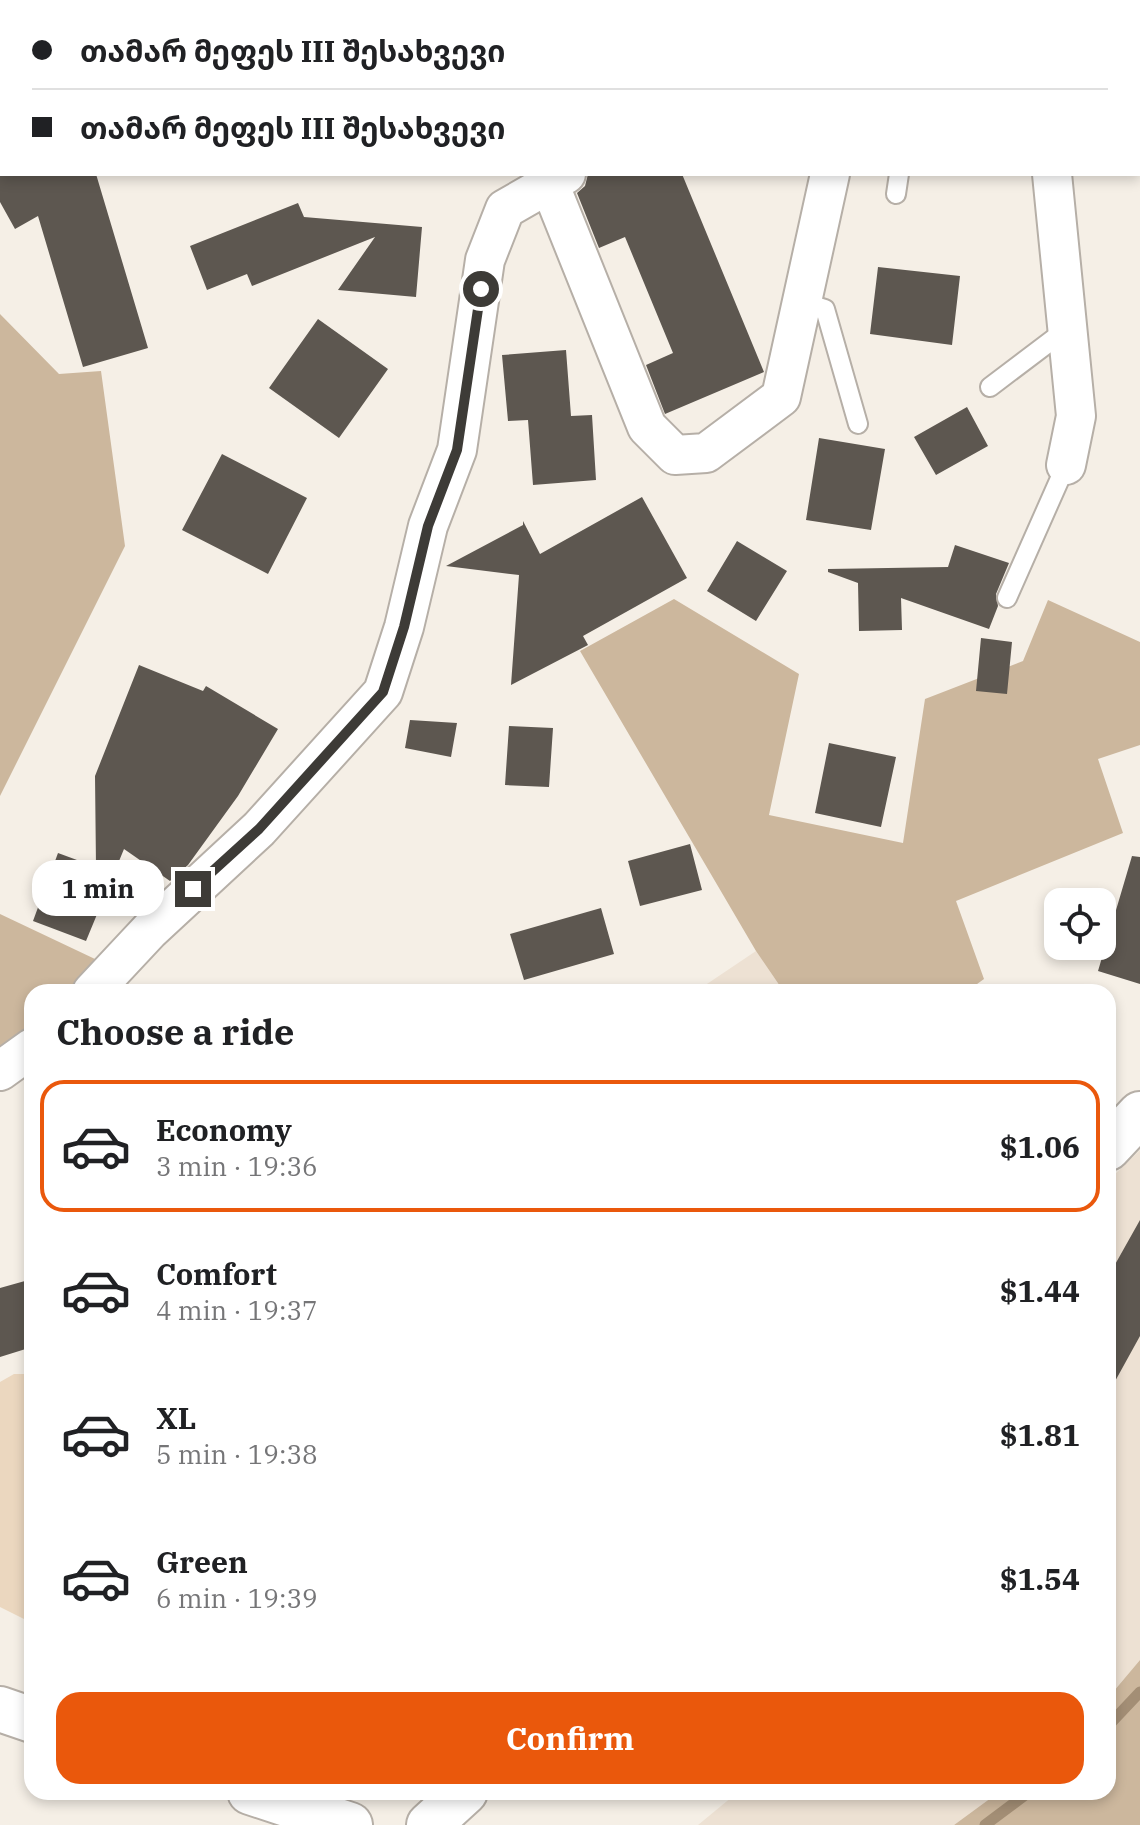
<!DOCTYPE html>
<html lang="en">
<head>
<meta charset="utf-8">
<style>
	:root { --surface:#fff; --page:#f6f6f6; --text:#202124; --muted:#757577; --line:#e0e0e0; --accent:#ea580c }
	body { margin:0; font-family:"IBM Plex Serif","Noto Sans Georgian",serif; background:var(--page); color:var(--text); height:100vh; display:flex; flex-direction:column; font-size:30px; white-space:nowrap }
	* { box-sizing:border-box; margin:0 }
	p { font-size:26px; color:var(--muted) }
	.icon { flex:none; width:44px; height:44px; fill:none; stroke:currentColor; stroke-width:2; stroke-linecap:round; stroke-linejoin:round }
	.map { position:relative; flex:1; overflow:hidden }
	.panel { position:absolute; left:24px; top:984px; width:1092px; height:816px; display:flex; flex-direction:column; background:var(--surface); border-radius:24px; box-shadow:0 4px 12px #0003 }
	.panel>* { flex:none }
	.guide { position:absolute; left:0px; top:0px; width:1140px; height:176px; box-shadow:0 4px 12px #0003; display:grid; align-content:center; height:176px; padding:0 32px; background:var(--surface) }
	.fabs { position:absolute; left:1044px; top:888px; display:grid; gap:16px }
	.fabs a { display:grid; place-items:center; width:72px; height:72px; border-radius:16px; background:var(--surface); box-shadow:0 4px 12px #0003; font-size:40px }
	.end { position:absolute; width:36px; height:36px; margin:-18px; border:10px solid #3d3b37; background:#fff; box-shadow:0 0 0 4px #fff }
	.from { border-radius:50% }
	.bubble { position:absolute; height:56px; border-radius:24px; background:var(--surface); box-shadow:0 4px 12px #0003; font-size:26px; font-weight:800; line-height:56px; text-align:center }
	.guide b { display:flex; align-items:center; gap:28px; height:76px; font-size:30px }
	.guide b+b { border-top:2px solid var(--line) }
	.guide i { width:20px; height:20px; background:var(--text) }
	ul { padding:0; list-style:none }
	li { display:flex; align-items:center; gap:24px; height:132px; margin:0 16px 12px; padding:0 16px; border:4px solid transparent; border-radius:24px }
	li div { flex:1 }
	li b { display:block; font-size:30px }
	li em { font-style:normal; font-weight:800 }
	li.current { border-color:var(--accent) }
	li>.icon { width:72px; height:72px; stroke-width:1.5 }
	h2 { padding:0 32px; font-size:36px; line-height:96px }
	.cta { display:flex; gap:16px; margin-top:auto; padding:16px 32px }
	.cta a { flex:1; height:92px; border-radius:24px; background:var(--accent); color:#fff; font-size:32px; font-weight:800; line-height:92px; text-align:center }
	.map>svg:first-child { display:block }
</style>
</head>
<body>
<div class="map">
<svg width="1140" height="1825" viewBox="0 0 1140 1825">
	<rect width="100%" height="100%" fill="#f5efe6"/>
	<path fill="#ede1d3" d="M0,0H174L2,2L0,148Z
		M756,951L784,992H695Z
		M1140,1150V1660L1108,1698V1181Z
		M738,1792H999L954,1825H698Z"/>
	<path fill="#ebd7bf" d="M14,1374H32V1623L0,1607V1382Z"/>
	<path fill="#ccb79d" d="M174,0H801L804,2H172Z
		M0,314L59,374L101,371L125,546L0,796Z
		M674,599L799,674L769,815L903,843L925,699L1023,661L1048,600L1140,642V745L1098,759L1123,833L956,901L984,979L966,992H784L756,951L580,651Z
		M0,914L114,968L92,992H32V1048L0,1071Z
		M1140,1660V1825H954L999,1792H1108V1698Z"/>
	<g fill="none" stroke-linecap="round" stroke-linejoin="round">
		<path stroke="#a38e75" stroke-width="11" d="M1108,1726L1140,1692
			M985,1825L1029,1792"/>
	</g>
	<path fill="#5d5750" d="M0,174H96L148,348L83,367L38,216L15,229L0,202Z
		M588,174H682L764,372L665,414L646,365L673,353L625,237L599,248L577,193L585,186Z
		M298,203L304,217L422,227L416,297L338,290L375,237L252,286L247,274L207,290L190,246Z
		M878,267L960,276L952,345L870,334Z
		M318,319L388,369L339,438L269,388Z
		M566,350L571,416L592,415L596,480L533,485L528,420L508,421L502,355Z
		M967,407L988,446L936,475L914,437Z
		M819,438L885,449L871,530L806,520Z
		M222,454L307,498L268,574L182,530Z
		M642,497L687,578L583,636L588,645L511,685L519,575L446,566L523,525V521L540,554Z
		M737,541L787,571L756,621L707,591Z
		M955,545L1009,563L996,594L998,606L989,629L901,598L902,630L859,631L858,583L828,572V569L948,567Z
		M981,638L1012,642L1007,694L976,691Z
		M139,665L203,691L206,686L278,729L238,796L188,865L170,881L124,849L86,941L33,921L58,853L96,867L95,776Z
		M410,720L457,723L451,757L405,748Z
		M509,726L553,728L549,787L505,785Z
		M829,743L896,757L881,827L815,813Z
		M690,844L702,890L640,906L628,861Z
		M1132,856L1140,857V984L1098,971Z
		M601,908L614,954L524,980L510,934Z
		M1140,1220V1336L1108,1394V1277Z
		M32,1279V1347L0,1357V1288Z"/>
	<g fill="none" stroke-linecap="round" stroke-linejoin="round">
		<defs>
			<path id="lane" d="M896,194L899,174
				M803,302L825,309L858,424
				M990,387L1068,328
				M1007,598L1066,465"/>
			<path id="street" d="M1048,2L1050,0
				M0,148L2,145
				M1052,174L1076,416L1066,465
				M549,183L647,427L675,455L706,453L781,397L830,174
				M92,992L150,930L259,829L383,692L404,627L428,526L457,450L485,260L505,209L566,174
				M0,1071L32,1048"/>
			<path id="secondary" d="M1108,1148L1140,1114
				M429,1825L465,1792"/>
			<path id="highway" d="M0,1709L32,1720
				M250,1792L350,1825"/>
		</defs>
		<use href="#lane" stroke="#b6afa7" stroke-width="22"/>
		<use href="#street" stroke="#b6afa7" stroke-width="42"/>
		<use href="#secondary" stroke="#b6afa7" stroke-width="48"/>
		<use href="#highway" stroke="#b6afa7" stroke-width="48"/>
		<path stroke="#a09c96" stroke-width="5" stroke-dasharray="4 4" stroke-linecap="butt" d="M568,0L569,2"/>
		<use href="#lane" stroke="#fff" stroke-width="18"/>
		<use href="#street" stroke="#fff" stroke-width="38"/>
		<use href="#secondary" stroke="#fff" stroke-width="44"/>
		<use href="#highway" stroke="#fff" stroke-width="44"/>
	</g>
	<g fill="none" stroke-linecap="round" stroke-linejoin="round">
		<path stroke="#3d3b37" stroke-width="10" d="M193,889L259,829L383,692L404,627L428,526L457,450L481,289"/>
	</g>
</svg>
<div class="fabs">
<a><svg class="icon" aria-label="locate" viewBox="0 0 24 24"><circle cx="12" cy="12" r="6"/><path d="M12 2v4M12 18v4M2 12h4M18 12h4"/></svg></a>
</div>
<i class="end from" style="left:481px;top:289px"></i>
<i class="end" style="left:193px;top:889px"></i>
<div class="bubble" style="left:32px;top:860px;width:132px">1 min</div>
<div class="guide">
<b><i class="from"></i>თამარ მეფეს III შესახვევი</b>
<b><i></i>თამარ მეფეს III შესახვევი</b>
</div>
<section class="panel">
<h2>Choose a ride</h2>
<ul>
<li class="current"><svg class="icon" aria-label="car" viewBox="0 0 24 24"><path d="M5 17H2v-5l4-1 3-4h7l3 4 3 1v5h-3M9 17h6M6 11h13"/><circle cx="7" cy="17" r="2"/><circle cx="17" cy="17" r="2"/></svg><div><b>Economy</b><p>3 min · 19:36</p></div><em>$1.06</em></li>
<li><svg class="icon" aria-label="car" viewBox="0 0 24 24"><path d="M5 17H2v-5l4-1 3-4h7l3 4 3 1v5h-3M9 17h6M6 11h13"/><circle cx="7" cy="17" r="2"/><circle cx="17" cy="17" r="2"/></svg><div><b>Comfort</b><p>4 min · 19:37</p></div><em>$1.44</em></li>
<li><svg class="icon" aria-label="car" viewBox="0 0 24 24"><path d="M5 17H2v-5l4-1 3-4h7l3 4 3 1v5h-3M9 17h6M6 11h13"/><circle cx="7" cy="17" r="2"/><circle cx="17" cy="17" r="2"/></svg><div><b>XL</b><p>5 min · 19:38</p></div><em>$1.81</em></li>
<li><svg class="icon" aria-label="car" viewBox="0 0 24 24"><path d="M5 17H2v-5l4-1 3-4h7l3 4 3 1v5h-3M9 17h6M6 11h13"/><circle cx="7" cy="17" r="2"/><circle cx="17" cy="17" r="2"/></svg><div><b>Green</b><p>6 min · 19:39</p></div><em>$1.54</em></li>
</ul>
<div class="cta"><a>Confirm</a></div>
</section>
</div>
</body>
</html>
